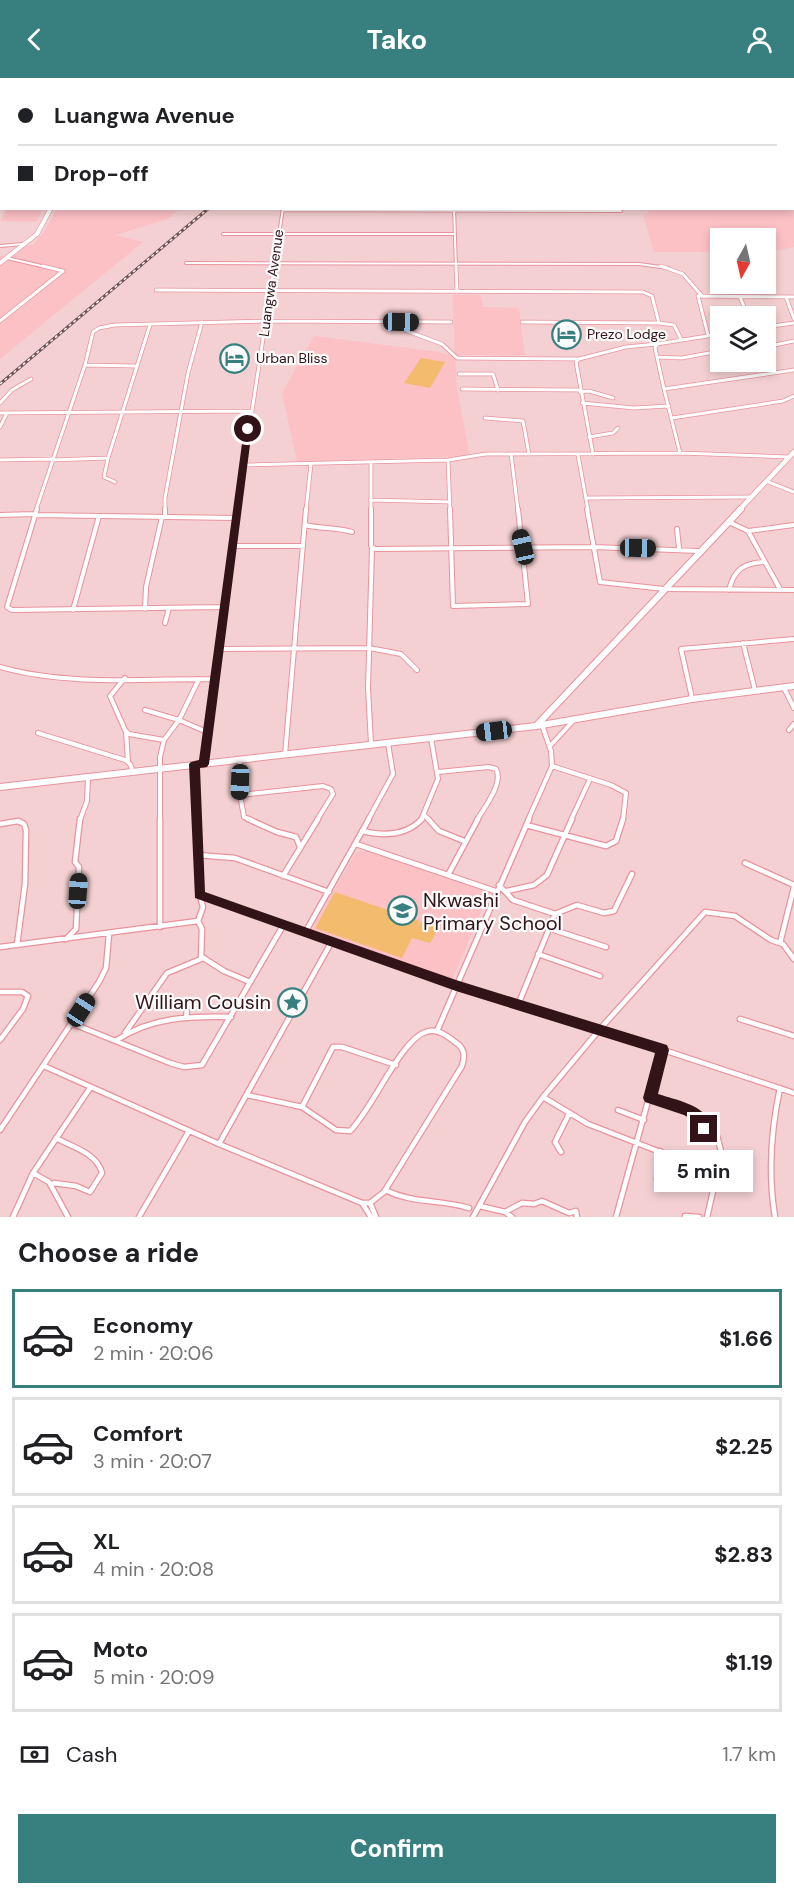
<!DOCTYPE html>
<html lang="en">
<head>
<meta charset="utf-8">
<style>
	:root { --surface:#fff; --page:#f2f2f2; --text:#202124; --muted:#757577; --line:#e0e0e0; --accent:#38807f }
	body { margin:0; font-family:"DM Sans",sans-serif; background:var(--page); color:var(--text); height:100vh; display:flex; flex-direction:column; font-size:22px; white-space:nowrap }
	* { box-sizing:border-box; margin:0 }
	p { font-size:20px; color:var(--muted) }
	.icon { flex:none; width:33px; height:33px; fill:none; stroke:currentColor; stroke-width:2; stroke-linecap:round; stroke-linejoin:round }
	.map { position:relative; height:1139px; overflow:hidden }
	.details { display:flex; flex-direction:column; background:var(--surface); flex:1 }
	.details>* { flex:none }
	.guide { position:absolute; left:0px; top:0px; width:795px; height:132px; box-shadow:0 3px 9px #0003; display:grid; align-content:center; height:132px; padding:0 18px; background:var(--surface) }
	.needle { width:39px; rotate:188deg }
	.controls { position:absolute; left:710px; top:150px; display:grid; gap:12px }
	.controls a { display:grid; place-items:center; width:66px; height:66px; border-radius:0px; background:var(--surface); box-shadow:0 3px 9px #0003; font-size:30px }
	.end { position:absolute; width:27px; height:27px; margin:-14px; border:8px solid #321317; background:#fff; box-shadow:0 0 0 3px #fff }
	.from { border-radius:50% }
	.bubble { position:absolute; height:42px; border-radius:0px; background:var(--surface); box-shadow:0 3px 9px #0003; font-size:20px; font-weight:700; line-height:42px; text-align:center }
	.car { position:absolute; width:18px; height:36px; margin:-18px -9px; border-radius:8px; box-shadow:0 0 4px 2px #0007; background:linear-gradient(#222 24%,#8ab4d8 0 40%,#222 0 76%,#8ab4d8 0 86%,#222 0) }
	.guide b { display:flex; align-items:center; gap:21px; height:57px; font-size:22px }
	.guide b+b { border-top:2px solid var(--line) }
	.guide i { width:15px; height:15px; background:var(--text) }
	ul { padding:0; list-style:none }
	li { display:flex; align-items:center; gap:18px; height:99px; margin:0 12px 9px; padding:0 6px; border:3px solid var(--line); border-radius:0px }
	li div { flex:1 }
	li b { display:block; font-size:22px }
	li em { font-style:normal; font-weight:700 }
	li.selected { border-color:var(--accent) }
	li>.icon { width:54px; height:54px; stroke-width:1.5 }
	h2 { padding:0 18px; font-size:27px; line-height:72px }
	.pay { display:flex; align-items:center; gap:15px; height:66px; padding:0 18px; font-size:22px }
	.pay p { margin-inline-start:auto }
	.action { display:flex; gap:12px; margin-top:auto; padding:12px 18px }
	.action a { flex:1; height:69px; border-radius:0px; background:var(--accent); color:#fff; font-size:24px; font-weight:700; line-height:69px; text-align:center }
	header { display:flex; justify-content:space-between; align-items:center; height:78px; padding:0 18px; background:var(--accent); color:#fff; font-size:27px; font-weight:700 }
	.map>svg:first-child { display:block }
</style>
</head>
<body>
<header><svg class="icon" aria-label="back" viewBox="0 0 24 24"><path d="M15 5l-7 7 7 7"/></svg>Tako<svg class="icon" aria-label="person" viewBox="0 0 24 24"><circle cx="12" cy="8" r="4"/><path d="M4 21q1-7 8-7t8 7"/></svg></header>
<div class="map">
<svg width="794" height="1139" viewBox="0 0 794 1139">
	<rect width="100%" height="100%" fill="#f4d0d2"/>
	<path fill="#fcc1c5" d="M794,85V169L765,175V160H720V174H654L643,136H649L647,131L794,130Z
		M7,131V130L43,131L36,144L0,143Z
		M57,131H180L167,141L116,157L143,164L0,281V178H4L17,169L33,167L44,154Z
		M452,217H481L483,229L519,230L525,277H455Z
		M314,258L439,274L455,279L457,310L470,378L297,384L282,315Z
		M366,773L489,815L452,902L312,851L356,774Z"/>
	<path fill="#f3bb6d" d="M370,0H794V56V2Z
		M421,280L445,284L430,310L404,305Z
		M335,814L420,843L417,851L421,844L439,850L430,865L412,860L402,880L315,850Z"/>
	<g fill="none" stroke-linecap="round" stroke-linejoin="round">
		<defs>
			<path id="street-far3" d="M454,130L456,190
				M283,132L621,133
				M223,156H278
				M278,156H455
				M0,168L23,166
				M7,180L50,190
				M186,185L639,186L668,190
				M274,190L283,130"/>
			<path id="street-far2" d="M456,188L457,214
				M661,188L683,196L702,218
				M156,212L643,214L652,218L659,245L522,244
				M740,219L748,238
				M786,219L794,241
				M0,243L63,193L43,188
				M401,244L407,253L442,266L457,280L579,281
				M659,245L674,247L681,261
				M765,249L794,245
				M708,257L698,218L794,219
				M765,269L794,263
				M657,279L682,280L720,273
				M85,287L135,288
				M459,296H493L498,312
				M462,311L580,312
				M664,311L655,270L657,266L720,256
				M580,314L589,313L613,320
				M0,325L12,312L31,301
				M582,325L634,330L669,328
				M0,335L251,333
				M485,340L523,343L529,376
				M672,340L783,323L794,318
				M0,349L7,335
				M589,359L613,355L618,350
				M680,375L664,311L794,292
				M511,376L518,432
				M593,376L576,284L579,281L626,269L657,266
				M578,377L588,432
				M108,380L104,399L115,404
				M0,382L52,381
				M51,382L108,380L150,247
				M448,382L450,432
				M371,386V432
				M243,387L448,382L486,376L680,375L788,379
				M766,403L794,414
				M586,420L751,419
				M370,422L450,424
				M36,432L85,287L93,254L99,250L115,247L266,243L451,244
				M165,432V420L188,295L202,244
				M237,432L274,188
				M306,432L311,386"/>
			<path id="street-far1" d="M37,431L7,529L12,532L223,529
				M165,431V439
				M371,431V468L375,471L594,469L699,473
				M450,431L453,528L528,526L518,431
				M587,431L600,504L664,511L794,512
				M0,437L35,436
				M35,437L236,440
				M729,444L748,453L780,511
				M305,447C321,451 336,449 352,454
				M677,451L679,470
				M748,453L794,447
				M232,468H302
				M729,512C734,492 743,485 764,484
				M145,531L146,509L162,439
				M73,532L99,438
				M165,545L169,530
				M743,565L755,612
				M217,571L369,570L401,576L417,592
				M0,589C66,608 144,601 213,601
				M125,600L110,618L125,652L129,656L164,662
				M784,610L794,630
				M692,620L681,571L794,561
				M145,632L179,642L207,654
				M789,652L794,646
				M126,653L128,684
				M38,655L125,682L130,686L133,694
				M371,666L368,610L372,470
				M550,668L573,643
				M285,677L306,431
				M240,682V717L244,739L252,742
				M203,686L237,431
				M194,687L196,742
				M552,688L611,707L626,715L623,742
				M438,694L489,689L496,691C504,705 484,730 477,742
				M240,717L323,708L331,711L333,716L317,742
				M424,737L429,742
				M80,742L87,723L88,700
				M160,742V679L164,662L179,642L199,601
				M368,742L393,696L388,665
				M421,742L438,701L431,660
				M528,742L552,688L551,673L542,647
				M571,742L590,701"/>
			<path id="street" d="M160,741V849
				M196,741L199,817L456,907L600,951L794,1015
				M248,741L277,754L296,759L300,769
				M428,741L439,753L464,763
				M0,746L18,743L24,746L26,752L25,806L17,867
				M526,747L606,768L616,763L623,741
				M362,753C383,758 406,758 422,741
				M356,766L498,814
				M197,777L235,780L329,814
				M745,785L794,807
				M448,797L478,741
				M283,798L318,741
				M499,807L513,822L555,836L518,927
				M507,813L534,807L547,797L572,741
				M555,836L577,827L604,835L614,833L632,796
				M548,850L606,869
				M306,853L369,741
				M66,861L76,851L79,789L75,784L80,741
				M780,865L794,809
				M0,869L198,843
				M538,876L600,898
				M202,879L224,893L250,904
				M0,914H22L28,918L23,931L0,962
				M186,940L188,924
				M740,941L794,958
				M71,945L170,985L184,989L202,987L284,846
				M437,953L529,741
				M125,955L167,895L201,881L202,851L198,843L203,829L200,818
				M117,962C151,939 191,938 231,939
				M44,988L219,1066L362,1125H370L384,1114L462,988C465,978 465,970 455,964C446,957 437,950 426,954C401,961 372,1032 350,1053L336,1052L302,1029L247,1017
				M543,1019L588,1046L717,1096L707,1139
				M650,1020C669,1027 698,1028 704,1051L717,1058L722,1077L718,1082L717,1096
				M302,1029L333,969H342L396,987
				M618,1032L644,1042
				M0,1052L99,904L106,890L109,856
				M219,1066L332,863
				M561,1074L555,1064L569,1036
				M722,1077C731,1082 737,1090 745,1097
				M33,1095L49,1104L68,1139
				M657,1101L660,1073
				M51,1108L54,1105L76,1108L90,1114L102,1095C97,1075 72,1069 56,1060
				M385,1112C414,1126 439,1121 469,1130
				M362,1125L371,1139
				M370,1125L376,1139
				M480,1128L505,1134L512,1139
				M505,1134L522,1125L534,1126L542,1123L569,1135L576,1133L577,1139
				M685,1138L699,1139
				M13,1139L33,1095L90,1010
				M139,1139L189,1053
				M473,1139L525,1044L543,1019L600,951L705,834L735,838L771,862L783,866L794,881
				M616,1139L662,972
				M775,1139C768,1096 771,1052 780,1010"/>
			<path id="secondary-far2" d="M608,0L610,2
				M0,185L37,156L51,130"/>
			<path id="secondary-far1" d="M739,432L794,374"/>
			<path id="secondary" d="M536,648L741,431
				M0,709L536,648L692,621L794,608"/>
		</defs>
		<use href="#street-far3" stroke="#e8939b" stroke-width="4"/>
		<use href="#street-far2" stroke="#e8939b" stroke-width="4.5"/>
		<use href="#street-far1" stroke="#e8939b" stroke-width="6"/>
		<use href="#street" stroke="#e8939b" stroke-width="7"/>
		<use href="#secondary-far2" stroke="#e8939b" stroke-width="5"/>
		<use href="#secondary-far1" stroke="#e8939b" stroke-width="6"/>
		<use href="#secondary" stroke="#e8939b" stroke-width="8"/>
		<use href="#street-far3" stroke="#fff" stroke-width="2"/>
		<use href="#street-far2" stroke="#fff" stroke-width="3"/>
		<use href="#street-far1" stroke="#fff" stroke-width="4"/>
		<use href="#street" stroke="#fff" stroke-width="4.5"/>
		<use href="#secondary-far2" stroke="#fff" stroke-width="4"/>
		<use href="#secondary-far1" stroke="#fff" stroke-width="4.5"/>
		<use href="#secondary" stroke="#fff" stroke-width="6"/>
		<defs>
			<path id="rail" d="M0,306L209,130"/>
		</defs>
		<use href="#rail" stroke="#725154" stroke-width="3"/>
		<use href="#rail" stroke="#fbfbfb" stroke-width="1.5" stroke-dasharray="3" stroke-linecap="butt"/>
	</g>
	<path fill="#321317" d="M248,349L252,351L209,686L207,689L200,690L205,814L456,902L667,967L669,972L658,1016C676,1022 702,1026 711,1045L709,1055L704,1057L700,1055L695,1043L684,1037L645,1024L643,1020L655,975L456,913L195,820L189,686L191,684L199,682L244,351Z"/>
	<defs>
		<symbol id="hotel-ring" viewBox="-11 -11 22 22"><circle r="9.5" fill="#fbfbfb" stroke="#38807f" stroke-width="1.5"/><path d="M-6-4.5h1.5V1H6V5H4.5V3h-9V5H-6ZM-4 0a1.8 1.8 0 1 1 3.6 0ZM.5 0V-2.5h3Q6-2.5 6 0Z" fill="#38807f"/></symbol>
		<symbol id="school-ring" viewBox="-11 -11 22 22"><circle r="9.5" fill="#fbfbfb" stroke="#38807f" stroke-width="1.5"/><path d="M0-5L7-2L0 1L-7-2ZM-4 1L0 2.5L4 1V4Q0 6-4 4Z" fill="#38807f"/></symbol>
		<symbol id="sight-ring" viewBox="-11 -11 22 22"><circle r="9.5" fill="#fbfbfb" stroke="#38807f" stroke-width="1.5"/><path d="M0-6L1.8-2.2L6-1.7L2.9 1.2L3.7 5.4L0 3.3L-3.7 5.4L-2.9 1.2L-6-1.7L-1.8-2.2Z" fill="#38807f"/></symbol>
	</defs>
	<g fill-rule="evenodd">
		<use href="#hotel-ring" x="550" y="240" width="33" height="33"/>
		<use href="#hotel-ring" x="218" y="264" width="33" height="33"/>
		<use href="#school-ring" x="386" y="816" width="33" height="33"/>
		<use href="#sight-ring" x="276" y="908" width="33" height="33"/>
	</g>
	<g text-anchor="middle" stroke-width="4.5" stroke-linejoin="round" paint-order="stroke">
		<g font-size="14" fill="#321317" stroke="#fbfbfb">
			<text transform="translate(271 205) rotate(-82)" y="5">Luangwa Avenue</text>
		</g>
		<g font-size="14" fill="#321317" stroke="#fbfbfb" text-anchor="start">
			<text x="587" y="261">Prezo Lodge</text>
			<text x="256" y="285">Urban Bliss</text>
		</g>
		<g font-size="20" fill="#321317" stroke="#fbfbfb" text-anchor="start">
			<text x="423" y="829">Nkwashi<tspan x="423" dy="23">Primary School</tspan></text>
			<text x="271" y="931" text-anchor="end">William Cousin</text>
		</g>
	</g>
</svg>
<div class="controls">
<a><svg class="needle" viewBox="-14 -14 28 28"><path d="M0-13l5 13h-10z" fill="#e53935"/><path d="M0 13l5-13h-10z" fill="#757577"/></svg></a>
<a><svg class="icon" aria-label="layers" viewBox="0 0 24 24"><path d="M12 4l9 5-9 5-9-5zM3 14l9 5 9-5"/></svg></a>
</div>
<i class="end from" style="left:248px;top:351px"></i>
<i class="end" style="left:704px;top:1051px"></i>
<div class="bubble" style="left:654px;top:1072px;width:99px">5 min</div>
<i class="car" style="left:401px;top:244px;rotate:91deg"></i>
<i class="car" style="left:523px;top:469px;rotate:347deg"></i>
<i class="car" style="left:638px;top:470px;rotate:91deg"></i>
<i class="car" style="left:494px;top:653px;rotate:263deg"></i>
<i class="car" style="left:240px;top:704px;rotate:182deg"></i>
<i class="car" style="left:78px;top:813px;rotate:4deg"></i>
<i class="car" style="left:81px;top:932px;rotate:33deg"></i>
<div class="guide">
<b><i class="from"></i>Luangwa Avenue</b>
<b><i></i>Drop-off</b>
</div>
</div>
<section class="details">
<h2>Choose a ride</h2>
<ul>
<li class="selected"><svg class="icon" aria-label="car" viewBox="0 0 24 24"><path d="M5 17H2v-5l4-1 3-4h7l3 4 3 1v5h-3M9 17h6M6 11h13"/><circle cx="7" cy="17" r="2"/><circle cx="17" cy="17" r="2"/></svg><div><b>Economy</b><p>2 min · 20:06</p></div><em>$1.66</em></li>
<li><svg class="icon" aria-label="car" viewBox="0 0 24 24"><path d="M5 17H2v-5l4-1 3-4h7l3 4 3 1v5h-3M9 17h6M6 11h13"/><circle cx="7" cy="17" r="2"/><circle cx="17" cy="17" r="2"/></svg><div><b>Comfort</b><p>3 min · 20:07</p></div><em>$2.25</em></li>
<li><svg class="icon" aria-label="car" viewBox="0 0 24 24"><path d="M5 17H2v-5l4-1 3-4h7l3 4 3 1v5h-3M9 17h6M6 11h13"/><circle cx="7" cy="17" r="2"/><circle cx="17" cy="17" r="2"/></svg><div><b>XL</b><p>4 min · 20:08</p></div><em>$2.83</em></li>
<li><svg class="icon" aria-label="car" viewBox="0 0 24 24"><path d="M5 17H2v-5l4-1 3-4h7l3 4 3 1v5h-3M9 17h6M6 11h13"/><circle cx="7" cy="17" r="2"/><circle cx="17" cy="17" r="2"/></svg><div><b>Moto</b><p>5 min · 20:09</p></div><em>$1.19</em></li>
</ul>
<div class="pay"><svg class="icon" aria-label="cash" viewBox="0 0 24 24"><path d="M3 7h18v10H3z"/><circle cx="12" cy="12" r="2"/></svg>Cash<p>1.7 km</p></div>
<div class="action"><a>Confirm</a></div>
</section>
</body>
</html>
